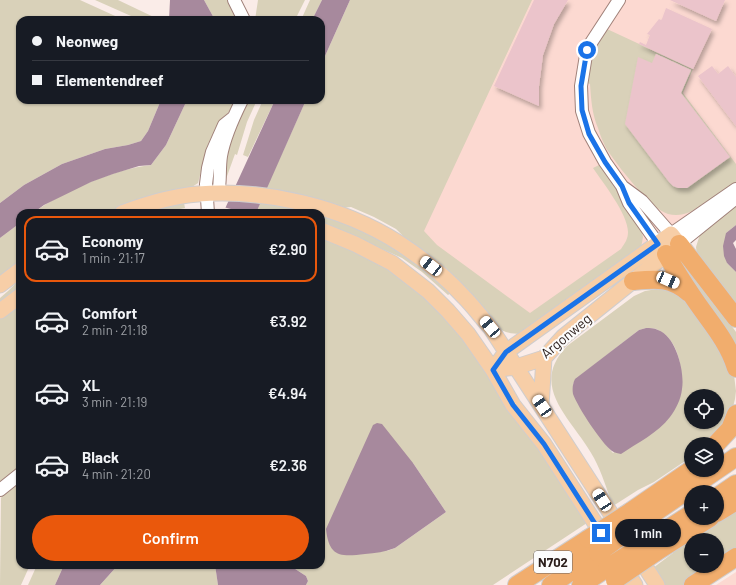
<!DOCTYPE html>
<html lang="en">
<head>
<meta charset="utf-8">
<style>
	:root { --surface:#171b24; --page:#242831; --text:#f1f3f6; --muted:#9ea1a6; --line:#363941; --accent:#ea580c }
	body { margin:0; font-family:Barlow,sans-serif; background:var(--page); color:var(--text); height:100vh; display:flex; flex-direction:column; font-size:15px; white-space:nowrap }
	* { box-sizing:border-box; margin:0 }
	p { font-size:13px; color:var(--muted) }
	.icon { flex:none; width:22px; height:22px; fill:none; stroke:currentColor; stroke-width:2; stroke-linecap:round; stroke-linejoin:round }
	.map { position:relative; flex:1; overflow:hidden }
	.details { position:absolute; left:16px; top:209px; width:309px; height:360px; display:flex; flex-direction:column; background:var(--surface); border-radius:12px; box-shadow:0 1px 3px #0004 }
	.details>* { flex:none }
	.banner { position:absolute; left:16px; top:16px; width:309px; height:88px; border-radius:12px; box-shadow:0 1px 3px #0004; display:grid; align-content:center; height:88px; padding:0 16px; background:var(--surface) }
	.buttons { position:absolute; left:684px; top:389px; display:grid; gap:8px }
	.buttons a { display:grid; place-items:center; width:40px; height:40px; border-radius:50%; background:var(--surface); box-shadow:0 1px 3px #0004; font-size:20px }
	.end { position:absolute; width:18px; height:18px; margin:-9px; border:5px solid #1a73e8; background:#fff; box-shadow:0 0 0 2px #fff }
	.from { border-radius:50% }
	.bubble { position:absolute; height:28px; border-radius:14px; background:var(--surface); box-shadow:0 1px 3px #0004; font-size:13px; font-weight:600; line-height:28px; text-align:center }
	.car { position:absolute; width:12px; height:24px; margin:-12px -6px; border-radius:5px; box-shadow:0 0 3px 1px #0007; background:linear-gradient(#fff 24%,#345 0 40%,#fff 0 76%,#345 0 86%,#fff 0) }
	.banner b { display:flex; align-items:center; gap:14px; height:38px; font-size:15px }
	.banner b+b { border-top:1px solid var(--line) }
	.banner i { width:10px; height:10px; background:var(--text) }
	ul { padding:7px 0 0; list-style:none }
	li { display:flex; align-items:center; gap:12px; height:66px; margin:0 8px 6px; padding:0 8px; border:2px solid transparent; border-radius:12px }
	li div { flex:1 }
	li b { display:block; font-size:15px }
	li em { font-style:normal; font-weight:600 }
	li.on { border-color:var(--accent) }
	li>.icon { width:36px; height:36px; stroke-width:1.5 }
	.action { display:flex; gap:8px; margin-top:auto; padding:8px 16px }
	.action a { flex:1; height:46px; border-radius:24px; background:var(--accent); color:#fff; font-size:16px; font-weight:600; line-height:46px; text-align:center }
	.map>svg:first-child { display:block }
</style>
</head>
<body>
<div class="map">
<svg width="736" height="585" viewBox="0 0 736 585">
	<defs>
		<filter id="shadow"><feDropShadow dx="2.5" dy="4" stdDeviation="2" flood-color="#0004"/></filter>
	</defs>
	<rect width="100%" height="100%" fill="#faece8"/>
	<path fill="#fcd9d1" d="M514,0H736V182L636,254L512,332L404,231Z
		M736,572V585H716Z"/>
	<path fill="#d9d1b9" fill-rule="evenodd" d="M0,0H80L124,20H20V100H161L148,131L141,141L128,145L105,149L62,164L24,185L0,203Z
		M95,0H118L160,20H140Z
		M204,0H227L238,20H215Z
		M258,0H305L295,20H255Z
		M310,0H322L312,20H301Z
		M350,0H532L424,231L437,245L530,313L621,249C625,243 628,239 628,232C628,214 603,183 593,168L599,165L616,188L641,228L643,237L641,248L521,334C509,334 503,332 494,325L396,229L374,217L351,207L341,208L265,191L306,100H321V65Z
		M607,29L693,69L683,93L736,164V182L692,211C684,215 676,216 668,214C651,209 616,164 606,148C603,142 600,135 598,128C592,114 591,99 590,84L587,83C588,72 597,35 607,29Z
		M187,100H235L228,113L221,119L208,144L198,183L192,187L141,201L106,213H33C63,191 115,169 151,165L166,145Z
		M247,100H257L247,122L237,155L235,154L226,179L225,150Z
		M263,100H275L248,157L243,155L254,120Z
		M261,201L318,213H272L257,211Z
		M736,201V225L726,233L727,263L736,272V308L697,255L696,247L700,234Z
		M184,203L185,208L158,213H139Z
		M321,214L354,226L408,256L452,292L448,295L422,272L402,258L351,235L321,224Z
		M20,223V263L0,278V238Z
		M321,236L365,254L412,284L456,327L590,521L493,585H306L308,581L306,576L289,565H321ZM413,463L446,512L395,548L387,551Z
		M693,272L736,332V345L685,277Z
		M20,279V289L0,304V298L8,291Z
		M657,289H668L684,297L707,328L734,375L736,391L735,399L730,419L708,444H691V457L654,482L638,490L613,506C607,490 602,473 594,458C574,420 527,388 567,346L634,296L645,291ZM646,328C650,328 655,328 658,330C679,340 682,368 682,388L613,453L606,445L578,404L573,384L576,379L639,330ZM691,396H717V422H691Z
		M20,303V479L0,484V318Z
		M20,481V565H30L21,585H0L1,498L3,494Z
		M736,508V553L688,585H664L653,568L673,553L671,550ZM691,540H717V566H691Z
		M37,565H64L55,585H28Z
		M118,565H215L218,585H100Z"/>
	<path fill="#a7899d" d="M170,0H204L215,20H169Z
		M322,0H350L321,65V20H312Z
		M161,100H187L166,145L151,165L139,166L113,174L91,182L44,205L33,213H20V223L0,238V203L24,185L62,164L105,149L128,145L141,141L148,131Z
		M275,100H306L256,213H223Z
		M736,225V240L733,243L736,249V272L727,263L724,256L723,246L726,233Z
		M646,328C650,328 654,328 658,330C676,336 685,372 682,389C681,399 676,409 670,417C658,433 637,443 621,454C618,453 615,453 612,451C602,444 577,406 573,394C572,388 573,383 575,379L639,330Z
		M377,423L382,424L413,463L446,512L395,548C385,552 375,553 365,554C340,557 329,557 326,529L373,425Z
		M64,565H118L100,585H55Z
		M215,565H289L306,576L308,581L306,585H218Z"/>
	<path fill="#faece8" d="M223,207L231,209L259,211L258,213H221Z"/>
	<path fill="#ebc4cb" filter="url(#shadow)" d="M534,0H568L554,24L543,55L539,86V106L494,86Z
		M670,0H725L716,21Z
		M666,8L712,29L693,69L639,44L640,42L646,45L650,35L647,34L659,19L661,20L662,19Z
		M656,54L691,70L681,93L730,157L687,188H678L673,186L669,182L625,124L638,57L652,63Z
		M712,66L718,74L728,66L736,77V126L698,76Z"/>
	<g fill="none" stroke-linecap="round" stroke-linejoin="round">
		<defs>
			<path id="minor" d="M234,0L244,20
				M619,0L587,49L581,86L582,111L589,133L605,162L622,186L629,203L658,244
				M623,187L642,201L671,234L736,189
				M218,194C221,181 219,169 221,156C224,139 234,116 242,100
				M208,213L206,184L208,168L212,152L224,125L234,117
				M679,244L736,198
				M0,490L20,474"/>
			<path id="major" d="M122,213C146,204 172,196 198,194C266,189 341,206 399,243C422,258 445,276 464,297C473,306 481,317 490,327L657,585
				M321,230L355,244L392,263L428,291L448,311L468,334L493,370L513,405L544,444L606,540
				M671,234L679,244L563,337L544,358L516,367L493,370L506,352Z
				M0,285L20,270
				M0,311L20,296
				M541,406L544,358
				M620,562L635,585"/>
			<path id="highway" d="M679,244L736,318
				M666,254C674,268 682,281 691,294C707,319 727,339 736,368
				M633,281C656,279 670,277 689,293
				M716,444L730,429L736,414
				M717,497L736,484
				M630,512L691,470
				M717,513L736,501
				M638,524L736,457
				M649,541L691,514
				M656,552L710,518
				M517,585L588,539
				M551,585L598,553
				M581,585L607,568
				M693,585L736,557"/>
		</defs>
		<use href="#minor" stroke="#a08179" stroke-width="14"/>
		<use href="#major" stroke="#d0cdcd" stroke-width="17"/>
		<use href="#highway" stroke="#d0cdcd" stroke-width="20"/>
		<use href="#minor" stroke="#fff" stroke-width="12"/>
		<use href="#major" stroke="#f7cea7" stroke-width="15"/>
		<use href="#highway" stroke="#f1ad6d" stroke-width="18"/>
		<defs>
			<path id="highway-bridge" d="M588,539L630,512
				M598,553L638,524
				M607,568L649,541
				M615,580L656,552"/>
		</defs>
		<use href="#highway-bridge" stroke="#d0cdcd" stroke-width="20" stroke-linecap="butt"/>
		<use href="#highway-bridge" stroke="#f1ad6d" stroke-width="18"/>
	</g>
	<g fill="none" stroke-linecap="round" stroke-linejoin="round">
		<path stroke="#1a73e8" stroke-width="5" d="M587,50L581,86L582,110L589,134L605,162L622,186L629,203L658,244L506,352L493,370L513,405L544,444L601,533"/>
	</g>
	<g text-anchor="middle" stroke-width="4" stroke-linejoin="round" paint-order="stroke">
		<rect fill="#fcfcfc" stroke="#69605e" stroke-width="1" x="534" y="551" width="38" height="22" rx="3"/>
		<g font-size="13" font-weight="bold" fill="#2a1d1a">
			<text x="553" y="567">N702</text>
		</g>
		<g font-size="14" fill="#2a1d1a" stroke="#fcfcfc">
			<text transform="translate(566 336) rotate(-40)" y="5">Argonweg</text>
		</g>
	</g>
</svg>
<div class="buttons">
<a><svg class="icon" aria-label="locate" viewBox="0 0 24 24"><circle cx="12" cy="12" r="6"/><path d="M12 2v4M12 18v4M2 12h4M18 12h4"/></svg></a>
<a><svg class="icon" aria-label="layers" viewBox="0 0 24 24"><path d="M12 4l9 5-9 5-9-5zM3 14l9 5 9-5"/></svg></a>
<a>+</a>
<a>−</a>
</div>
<i class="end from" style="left:587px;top:50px"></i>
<i class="end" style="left:601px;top:533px"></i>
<div class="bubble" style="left:615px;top:519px;width:66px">1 min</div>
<i class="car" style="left:431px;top:266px;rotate:308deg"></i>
<i class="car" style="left:668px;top:280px;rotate:113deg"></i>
<i class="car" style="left:490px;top:327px;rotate:320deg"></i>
<i class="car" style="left:542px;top:406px;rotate:326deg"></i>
<i class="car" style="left:602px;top:500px;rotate:327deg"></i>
<div class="banner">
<b><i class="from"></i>Neonweg</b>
<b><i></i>Elementendreef</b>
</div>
<section class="details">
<ul>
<li class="on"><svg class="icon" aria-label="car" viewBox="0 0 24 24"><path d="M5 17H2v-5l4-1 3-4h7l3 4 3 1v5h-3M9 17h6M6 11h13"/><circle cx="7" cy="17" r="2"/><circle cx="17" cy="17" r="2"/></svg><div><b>Economy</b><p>1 min · 21:17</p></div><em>€2.90</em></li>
<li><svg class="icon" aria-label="car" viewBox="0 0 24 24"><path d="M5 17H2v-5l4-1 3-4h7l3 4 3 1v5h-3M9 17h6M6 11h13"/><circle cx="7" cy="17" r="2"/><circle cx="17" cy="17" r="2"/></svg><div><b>Comfort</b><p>2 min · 21:18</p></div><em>€3.92</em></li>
<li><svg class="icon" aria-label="car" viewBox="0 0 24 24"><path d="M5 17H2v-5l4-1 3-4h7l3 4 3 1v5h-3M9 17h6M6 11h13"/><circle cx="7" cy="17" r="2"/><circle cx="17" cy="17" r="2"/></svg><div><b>XL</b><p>3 min · 21:19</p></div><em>€4.94</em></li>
<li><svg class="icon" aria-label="car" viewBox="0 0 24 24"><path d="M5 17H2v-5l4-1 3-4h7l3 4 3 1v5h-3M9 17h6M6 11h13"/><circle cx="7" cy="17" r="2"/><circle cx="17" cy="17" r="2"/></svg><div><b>Black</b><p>4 min · 21:20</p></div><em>€2.36</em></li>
</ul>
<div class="action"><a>Confirm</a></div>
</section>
</div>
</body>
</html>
